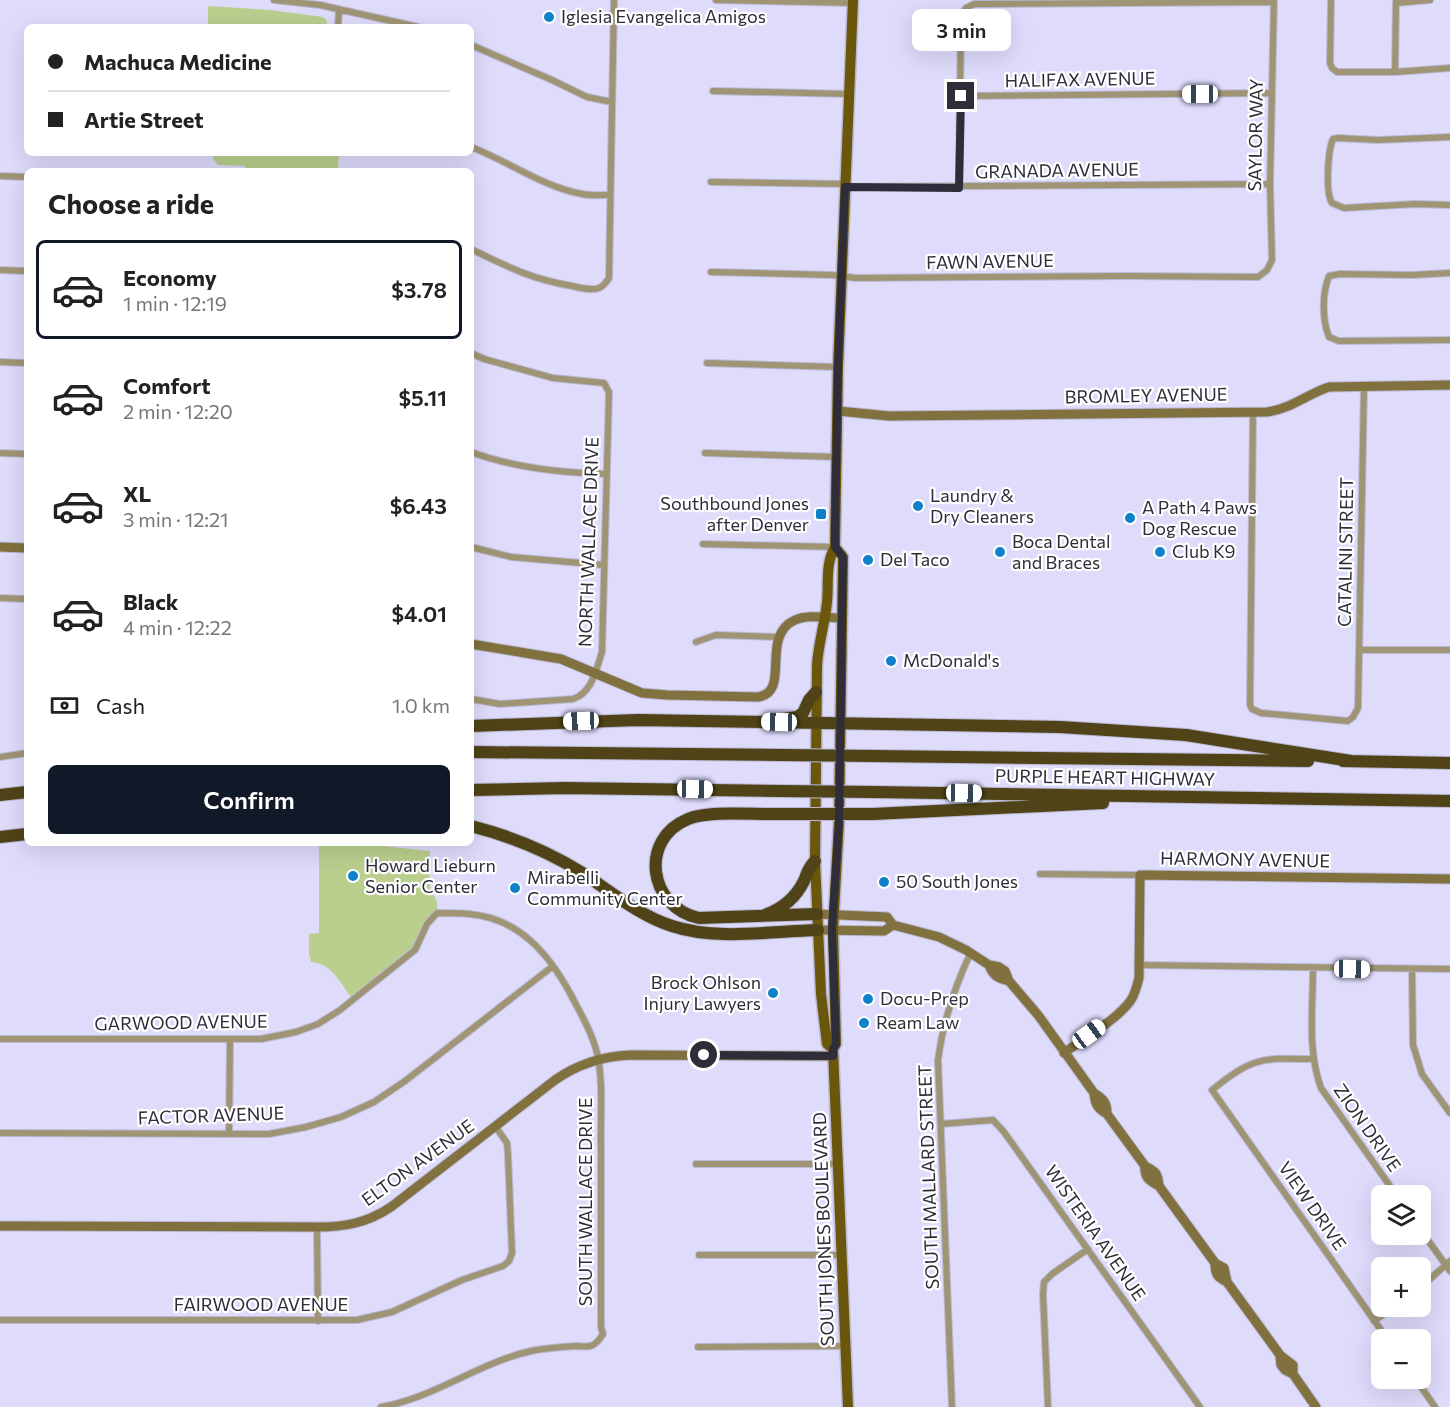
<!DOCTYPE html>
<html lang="en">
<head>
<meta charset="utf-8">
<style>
	:root { --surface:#fff; --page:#f2f2f2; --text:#222; --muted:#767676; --line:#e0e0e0; --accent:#111827 }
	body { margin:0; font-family:Commissioner,sans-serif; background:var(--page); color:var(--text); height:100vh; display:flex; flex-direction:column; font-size:22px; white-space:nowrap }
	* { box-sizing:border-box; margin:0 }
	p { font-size:20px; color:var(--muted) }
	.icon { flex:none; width:33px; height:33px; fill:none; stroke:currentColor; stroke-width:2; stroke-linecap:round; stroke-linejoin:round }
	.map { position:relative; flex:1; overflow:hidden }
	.drawer { position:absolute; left:24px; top:168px; width:450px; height:678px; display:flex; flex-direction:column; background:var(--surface); border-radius:9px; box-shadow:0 6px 24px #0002 }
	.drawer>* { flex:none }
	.banner { position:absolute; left:24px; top:24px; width:450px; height:132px; border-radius:9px; box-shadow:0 6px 24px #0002; display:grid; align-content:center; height:132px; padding:0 24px; background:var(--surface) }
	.fabs { position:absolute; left:1371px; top:1185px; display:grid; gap:12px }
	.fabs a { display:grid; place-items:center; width:60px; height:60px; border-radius:9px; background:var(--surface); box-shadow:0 6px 24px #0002; font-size:30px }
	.end { position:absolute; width:27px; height:27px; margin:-14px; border:8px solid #2e2d39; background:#fff; box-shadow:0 0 0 3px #fff }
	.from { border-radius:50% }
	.bubble { position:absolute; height:42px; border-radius:9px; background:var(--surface); box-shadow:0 6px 24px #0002; font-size:20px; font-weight:600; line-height:42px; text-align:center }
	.car { position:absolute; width:18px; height:36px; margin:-18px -9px; border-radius:8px; box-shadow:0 0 4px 2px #0007; background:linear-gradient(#fff 24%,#345 0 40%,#fff 0 76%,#345 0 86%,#fff 0) }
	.banner b { display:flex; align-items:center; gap:21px; height:57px; font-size:22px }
	.banner b+b { border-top:2px solid var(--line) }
	.banner i { width:15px; height:15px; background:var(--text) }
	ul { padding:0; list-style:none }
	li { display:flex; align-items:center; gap:18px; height:99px; margin:0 12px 9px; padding:0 12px; border:3px solid transparent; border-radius:9px }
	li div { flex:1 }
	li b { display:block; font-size:22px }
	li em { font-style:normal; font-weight:600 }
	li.current { border-color:var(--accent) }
	li>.icon { width:54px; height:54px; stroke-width:1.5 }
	h2 { padding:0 24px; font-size:27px; line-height:72px }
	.pay { display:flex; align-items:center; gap:15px; height:66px; padding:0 24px; font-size:22px }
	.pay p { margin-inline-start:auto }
	.primary-button { display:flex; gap:12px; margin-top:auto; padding:12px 24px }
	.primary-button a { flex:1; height:69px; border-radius:9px; background:var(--accent); color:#fff; font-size:24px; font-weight:600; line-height:69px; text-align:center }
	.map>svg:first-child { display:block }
</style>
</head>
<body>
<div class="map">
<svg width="1450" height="1407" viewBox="0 0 1450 1407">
	<rect width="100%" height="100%" fill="#dedbfb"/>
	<path fill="#bacf8e" d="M208,6L270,10L323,17L327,21L326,27H208Z
		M213,153H339L338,171H245V166L218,165L213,159Z
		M319,843L364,844L430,851V888L437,902V913L427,924L415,950L353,1000C341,984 332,963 311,962L309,954V934L319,933Z"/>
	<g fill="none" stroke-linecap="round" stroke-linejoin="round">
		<defs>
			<path id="street" d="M274,0L320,5L418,27
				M716,0L853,3
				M1331,0L1330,63L1332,68L1337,72H1395L1450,68
				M1396,3L1430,0
				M338,27L339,9
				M471,45L552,80L587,97L612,102
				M1395,72L1396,0
				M713,91L849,94
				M961,96L1271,93
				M1450,137L1378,140L1338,138L1333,139C1328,150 1325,193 1332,203L1344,208L1415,204L1450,205
				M471,147C508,161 543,187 582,194C591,196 601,195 610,195
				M0,176L27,177
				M711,182L845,184
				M845,187L1270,184
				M959,187L961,15L966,8L974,4L1274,2
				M471,249C508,267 531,279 572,286C581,288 591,291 599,288C604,286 606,282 609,278L614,0
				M0,270L27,271
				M711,272L832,275L856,278L1128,276L1258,277L1267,270L1272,260L1270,184L1274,0
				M1450,273L1412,275L1340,274L1329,276C1322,294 1322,319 1329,337L1339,341L1450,340
				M471,353L484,359L553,378L604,383L609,392L602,652C596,670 592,693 573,699L500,704L471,699
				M0,362L27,363
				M707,363L838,367
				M1253,412L1250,705L1252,709L1261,713L1348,721L1353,717L1358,708L1364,386
				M471,452C514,468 561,473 606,474
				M0,453L27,454
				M705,453L837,457
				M703,544L835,547
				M471,547L511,557L604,565
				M0,598L27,599
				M696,642L716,635L779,637
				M1360,650H1450
				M0,757L27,753
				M1040,874L1140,875
				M1140,965L1450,969
				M1313,968C1313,1007 1307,1050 1321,1088L1397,1196
				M1412,969L1413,1045L1422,1074L1450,1113
				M0,1039H261L296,1032L318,1024L340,1010L415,950L427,924L437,913C448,913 458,913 469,914C519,918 549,954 571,995C581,1014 592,1033 597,1053C604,1084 600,1118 601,1149C601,1208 601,1267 601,1327L603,1334C600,1339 596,1345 590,1346C586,1347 581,1346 576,1346C561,1347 546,1348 531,1351C478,1363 434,1398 381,1407
				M1313,1059C1261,1058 1253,1057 1212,1090L1388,1340
				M941,1124L993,1120L1004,1132L1200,1407
				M0,1133L269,1134L306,1127L341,1117L374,1102L405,1081L553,966
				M229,1134L230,1040
				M696,1164H837
				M317,1227L318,1321
				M1420,1229L1450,1271
				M699,1255H842
				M1420,1288L1450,1261
				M0,1320H357L392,1312L462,1280L503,1266L509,1261L512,1253L508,1155L507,1143L495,1126
				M1374,1321L1395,1306
				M698,1347L845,1346
				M1415,1378L1435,1407
				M952,1407L938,1060C943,1021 954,988 971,952
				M1048,1407L1043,1294L1044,1282L1052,1274L1088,1249"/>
			<path id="secondary" d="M838,411L889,416L1267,412C1291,409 1307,394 1329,387L1450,385
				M0,547L27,548
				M471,644L561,659L642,693L667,695L758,697C792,692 759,636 795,620C808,614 827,618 841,618
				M817,914L887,917L893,925L939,937L966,950L989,965L999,967L1005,971L1009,981L1038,1015L1094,1093C1104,1099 1107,1103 1107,1114
				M818,930L884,931L893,925
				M989,965C993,976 998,978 1009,981
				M1064,1053C1084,1038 1117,1020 1131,1000C1135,994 1137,986 1139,978L1140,875L1450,879
				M1094,1093C1095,1104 1097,1108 1107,1114L1145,1166C1156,1171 1158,1174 1159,1186
				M1145,1166C1144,1177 1149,1181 1159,1186L1215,1263L1224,1268L1227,1282
				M0,1226L317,1227C345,1227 367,1223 391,1207L555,1080C578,1064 603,1056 631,1055L833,1056
				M1215,1263C1215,1274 1217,1277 1227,1282L1280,1355L1293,1365V1374
				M1280,1355L1281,1365L1285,1370L1293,1374L1316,1407"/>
			<path id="primary" d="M835,547L843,557L839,821L833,930L836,1044L833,1049L848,1407
				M833,1049L827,1044L821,994L815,861L817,666C818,644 825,624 827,602C829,583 825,564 835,547L838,367L853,0"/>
			<path id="highway" d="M785,719L797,717L803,713L809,700L816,692
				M471,726L638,720L1060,727L1186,735L1351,761
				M471,752L781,755
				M874,756L1308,761
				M1343,761L1450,763
				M471,790L565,788L780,791
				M873,792L1450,801
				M0,795L27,792
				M780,814C755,815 710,810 688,819C639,839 648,907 699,918L817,914
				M873,814L1103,803
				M471,826C510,836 547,851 581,872C610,891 638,915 672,926C718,941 770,931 818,930
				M0,837L27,834
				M765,915C782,909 796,897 804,881C807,873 809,867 815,861"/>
		</defs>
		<use href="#street" stroke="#bbb8d4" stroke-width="8"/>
		<use href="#secondary" stroke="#bbb8d4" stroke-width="11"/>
		<use href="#primary" stroke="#bbb8d4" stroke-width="13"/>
		<use href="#highway" stroke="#bbb8d4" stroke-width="14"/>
		<use href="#street" stroke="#9f9574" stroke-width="6"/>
		<use href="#secondary" stroke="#80713e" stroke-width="9"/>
		<use href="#primary" stroke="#6a570b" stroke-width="10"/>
		<use href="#highway" stroke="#4f4317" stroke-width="12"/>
		<defs>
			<path id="highway-bridge" d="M781,755L874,756
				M780,791L873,792
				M780,814H873"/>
		</defs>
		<use href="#highway-bridge" stroke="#bbb8d4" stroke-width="14" stroke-linecap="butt"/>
		<use href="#highway-bridge" stroke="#4f4317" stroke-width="12"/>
	</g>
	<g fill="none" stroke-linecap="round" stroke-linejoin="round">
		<path stroke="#2e2d39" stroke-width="8" d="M704,1055L833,1056V1049L836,1044L832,930L839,821L843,557L835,547V530L838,367L845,187L959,188L961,96"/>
	</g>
	<g fill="#0f81ca" stroke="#fff" stroke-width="2">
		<circle cx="549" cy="17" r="6"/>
		<circle cx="918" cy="506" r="6"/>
		<rect x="815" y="508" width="12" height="12" rx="3"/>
		<circle cx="1130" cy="518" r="6"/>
		<circle cx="1000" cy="552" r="6"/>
		<circle cx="1160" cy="552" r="6"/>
		<circle cx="868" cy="560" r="6"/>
		<circle cx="891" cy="661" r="6"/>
		<circle cx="353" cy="876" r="6"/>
		<circle cx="884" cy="882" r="6"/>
		<circle cx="515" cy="888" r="6"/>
		<circle cx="773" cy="993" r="6"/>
		<circle cx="868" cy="999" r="6"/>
		<circle cx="864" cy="1023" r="6"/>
	</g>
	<g text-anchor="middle" stroke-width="4.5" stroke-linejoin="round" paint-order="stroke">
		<g font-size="18" fill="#2e2d39" stroke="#fff" text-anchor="start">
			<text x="561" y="23">Iglesia Evangelica Amigos</text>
			<text x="930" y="502">Laundry &amp;<tspan x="930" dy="21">Dry Cleaners</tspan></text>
			<text x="809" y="510" text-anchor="end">Southbound Jones<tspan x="809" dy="21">after Denver</tspan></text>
			<text x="1142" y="514">A Path 4 Paws<tspan x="1142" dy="21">Dog Rescue</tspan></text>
			<text x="1012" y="548">Boca Dental<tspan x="1012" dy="21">and Braces</tspan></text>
			<text x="1172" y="558">Club K9</text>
			<text x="880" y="566">Del Taco</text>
			<text x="903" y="667">McDonald's</text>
			<text x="365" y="872">Howard Lieburn<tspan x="365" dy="21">Senior Center</tspan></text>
			<text x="527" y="884">Mirabelli<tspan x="527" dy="21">Community Center</tspan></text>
			<text x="896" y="888">50 South Jones</text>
			<text x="761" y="989" text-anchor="end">Brock Ohlson<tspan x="761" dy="21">Injury Lawyers</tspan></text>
			<text x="880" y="1005">Docu-Prep</text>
			<text x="876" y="1029">Ream Law</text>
		</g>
		<g font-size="18" fill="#2e2d39" stroke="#fff">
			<text transform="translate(1080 80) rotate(-1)" y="6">HALIFAX AVENUE</text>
			<text transform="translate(1256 135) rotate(-89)" y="6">SAYLOR WAY</text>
			<text transform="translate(1057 171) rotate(-1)" y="6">GRANADA AVENUE</text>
			<text transform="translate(990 262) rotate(-1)" y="6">FAWN AVENUE</text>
			<text transform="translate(1146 396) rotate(-1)" y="6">BROMLEY AVENUE</text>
			<text transform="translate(589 542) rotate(-88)" y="6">NORTH WALLACE DRIVE</text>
			<text transform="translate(1346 552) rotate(-89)" y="6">CATALINI STREET</text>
			<text transform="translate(1105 778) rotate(1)" y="6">PURPLE HEART HIGHWAY</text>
			<text transform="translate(1245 860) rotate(1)" y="6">HARMONY AVENUE</text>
			<text transform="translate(181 1023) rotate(-1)" y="6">GARWOOD AVENUE</text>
			<text transform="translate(211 1116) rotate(-2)" y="6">FACTOR AVENUE</text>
			<text transform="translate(1367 1128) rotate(55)" y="6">ZION DRIVE</text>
			<text transform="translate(418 1163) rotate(-36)" y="6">ELTON AVENUE</text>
			<text transform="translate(929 1177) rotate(-92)" y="6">SOUTH MALLARD STREET</text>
			<text transform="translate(586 1202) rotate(-90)" y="6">SOUTH WALLACE DRIVE</text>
			<text transform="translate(1312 1206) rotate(55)" y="6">VIEW DRIVE</text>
			<text transform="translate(824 1229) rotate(-92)" y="6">SOUTH JONES BOULEVARD</text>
			<text transform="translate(1095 1233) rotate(55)" y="6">WISTERIA AVENUE</text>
			<text x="261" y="1311">FAIRWOOD AVENUE</text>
		</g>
	</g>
</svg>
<div class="fabs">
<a><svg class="icon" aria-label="layers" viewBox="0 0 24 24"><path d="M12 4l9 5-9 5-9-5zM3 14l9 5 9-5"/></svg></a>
<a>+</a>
<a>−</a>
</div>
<i class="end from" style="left:704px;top:1055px"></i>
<i class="end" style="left:961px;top:96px"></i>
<div class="bubble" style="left:912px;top:9px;width:99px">3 min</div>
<i class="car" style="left:1200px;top:94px;rotate:270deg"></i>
<i class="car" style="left:581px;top:721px;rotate:268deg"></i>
<i class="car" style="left:779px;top:722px;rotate:271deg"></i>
<i class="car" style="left:695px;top:789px;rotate:91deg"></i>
<i class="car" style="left:964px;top:793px;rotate:91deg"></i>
<i class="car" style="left:1352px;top:969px;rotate:91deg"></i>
<i class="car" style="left:1089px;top:1034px;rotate:54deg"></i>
<div class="banner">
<b><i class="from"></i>Machuca Medicine</b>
<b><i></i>Artie Street</b>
</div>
<section class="drawer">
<h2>Choose a ride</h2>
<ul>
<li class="current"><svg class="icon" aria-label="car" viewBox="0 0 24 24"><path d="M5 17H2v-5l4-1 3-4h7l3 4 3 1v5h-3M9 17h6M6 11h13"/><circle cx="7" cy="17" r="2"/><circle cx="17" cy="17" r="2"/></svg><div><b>Economy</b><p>1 min · 12:19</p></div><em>$3.78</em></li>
<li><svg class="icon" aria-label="car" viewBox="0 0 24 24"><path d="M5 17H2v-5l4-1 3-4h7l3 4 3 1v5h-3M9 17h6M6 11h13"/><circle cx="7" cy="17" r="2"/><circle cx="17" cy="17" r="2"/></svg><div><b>Comfort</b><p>2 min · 12:20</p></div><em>$5.11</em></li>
<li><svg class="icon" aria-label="car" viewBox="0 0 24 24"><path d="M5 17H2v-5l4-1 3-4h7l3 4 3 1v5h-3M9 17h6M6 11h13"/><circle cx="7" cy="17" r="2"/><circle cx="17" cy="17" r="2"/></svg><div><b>XL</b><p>3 min · 12:21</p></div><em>$6.43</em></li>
<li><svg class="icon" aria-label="car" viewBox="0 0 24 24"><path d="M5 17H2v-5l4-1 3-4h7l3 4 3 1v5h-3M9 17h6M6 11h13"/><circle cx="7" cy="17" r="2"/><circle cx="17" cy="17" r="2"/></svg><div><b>Black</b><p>4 min · 12:22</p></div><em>$4.01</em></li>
</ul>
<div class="pay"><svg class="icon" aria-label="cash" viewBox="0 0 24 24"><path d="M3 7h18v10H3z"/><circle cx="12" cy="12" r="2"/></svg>Cash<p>1.0 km</p></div>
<div class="primary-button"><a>Confirm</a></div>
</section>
</div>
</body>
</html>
